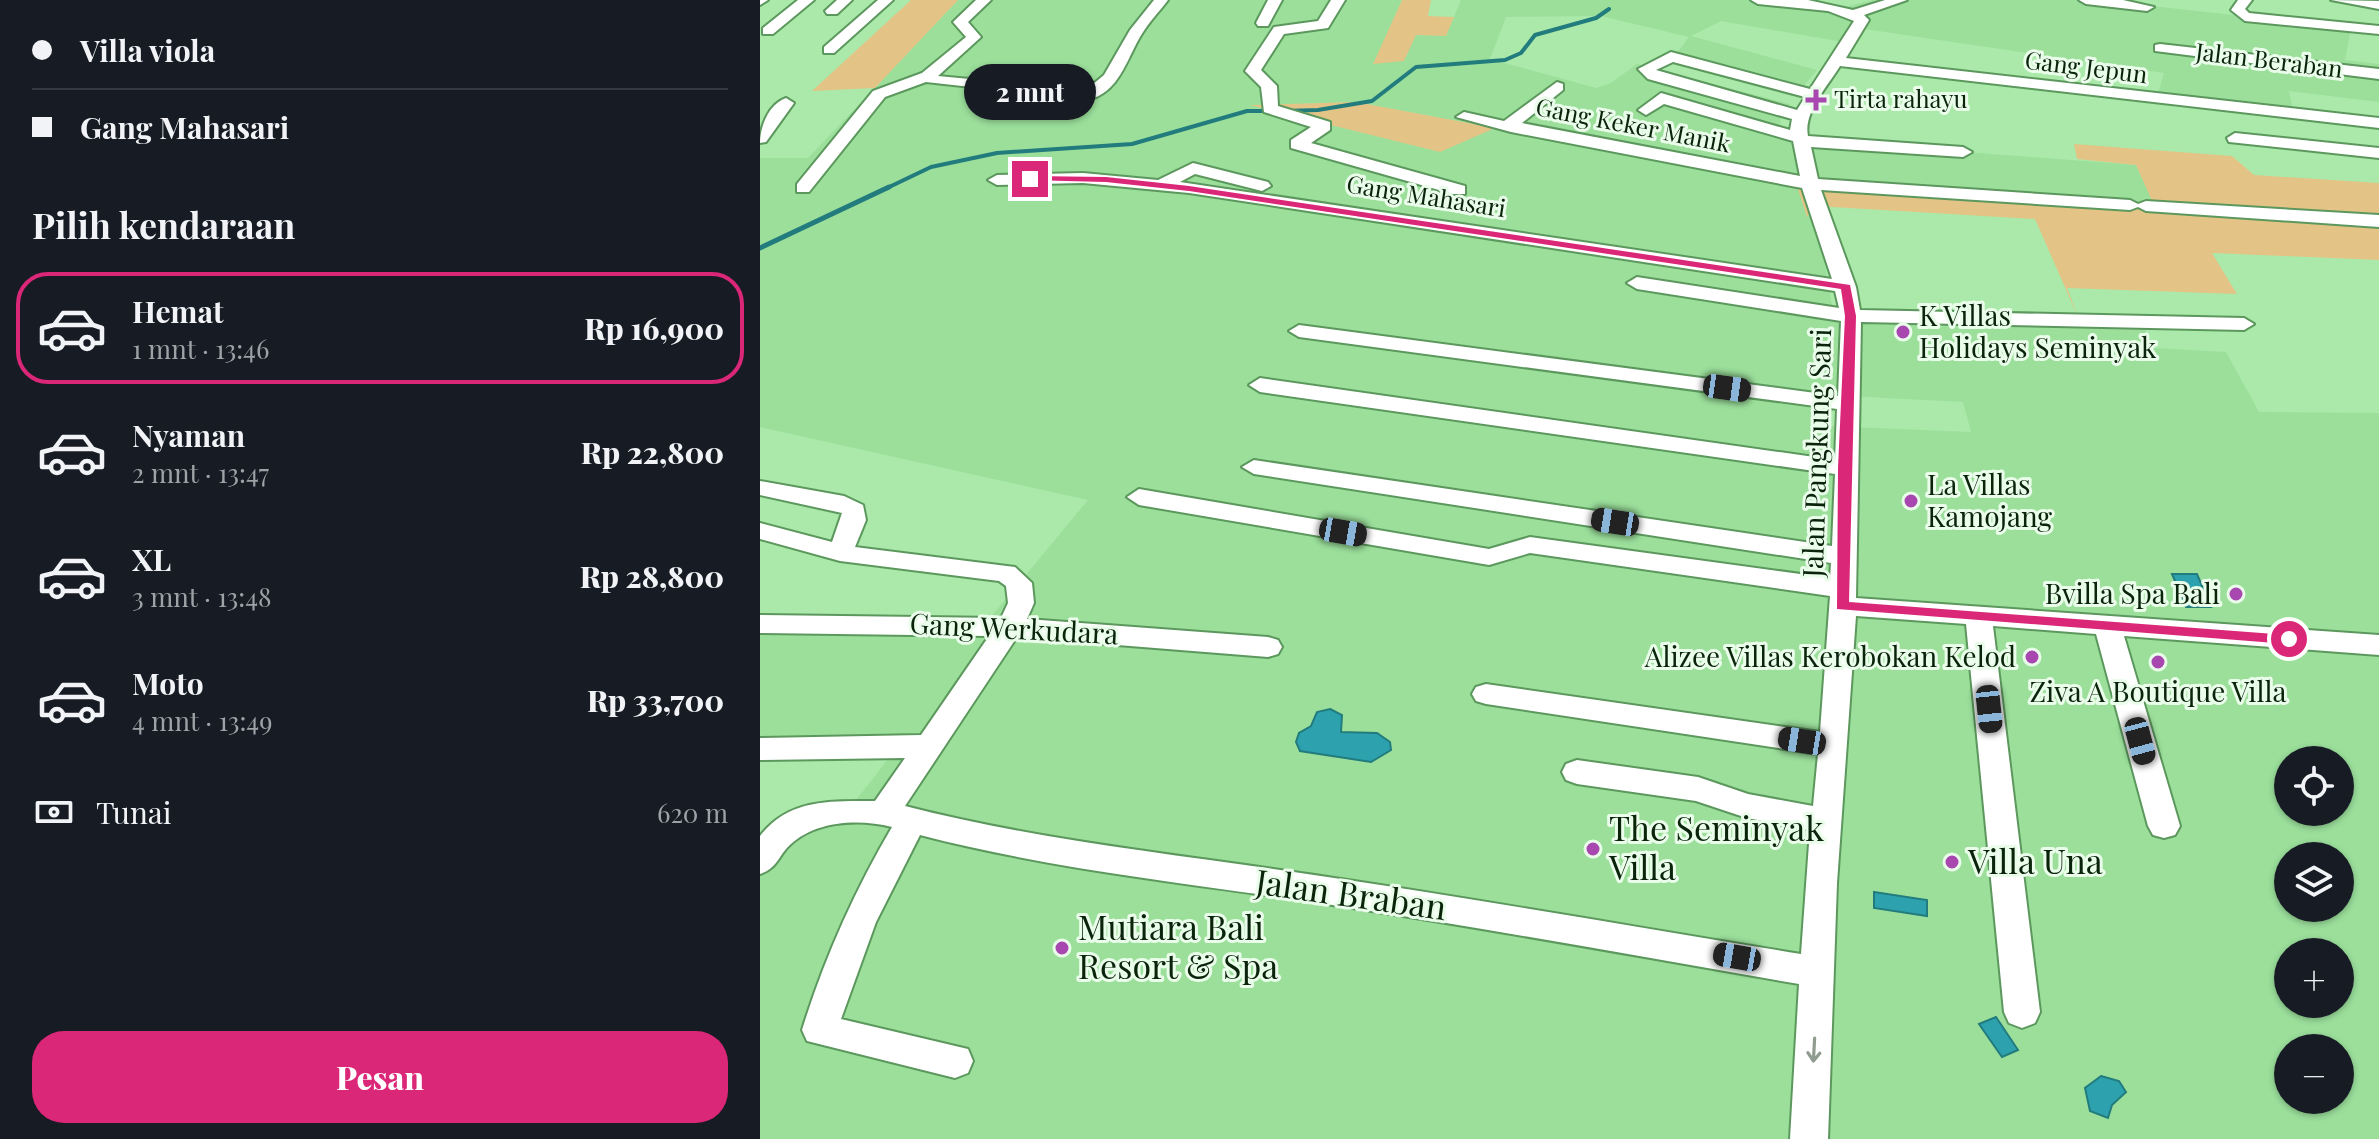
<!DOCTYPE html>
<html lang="id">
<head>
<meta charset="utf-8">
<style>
	:root { --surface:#171b24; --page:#20242c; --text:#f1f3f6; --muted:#9ea1a6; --line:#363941; --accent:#db2777 }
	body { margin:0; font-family:"Playfair Display",serif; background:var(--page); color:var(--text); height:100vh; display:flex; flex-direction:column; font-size:30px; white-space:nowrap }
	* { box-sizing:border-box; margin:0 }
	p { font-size:26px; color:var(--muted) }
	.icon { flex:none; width:44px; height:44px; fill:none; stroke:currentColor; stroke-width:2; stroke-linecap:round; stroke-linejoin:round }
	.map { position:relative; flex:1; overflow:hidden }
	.details { display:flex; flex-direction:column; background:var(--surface); width:760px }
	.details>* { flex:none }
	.banner { display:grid; align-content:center; height:176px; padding:0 32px; background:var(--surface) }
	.tools { position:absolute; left:1514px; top:746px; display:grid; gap:16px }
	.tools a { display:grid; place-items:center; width:80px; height:80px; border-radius:50%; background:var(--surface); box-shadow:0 2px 6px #0004; font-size:40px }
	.end { position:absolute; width:36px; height:36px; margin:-18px; border:10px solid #db2777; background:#fff; box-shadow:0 0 0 4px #fff }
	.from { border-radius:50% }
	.bubble { position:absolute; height:56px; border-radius:28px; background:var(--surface); box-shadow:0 2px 6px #0004; font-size:26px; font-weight:800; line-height:56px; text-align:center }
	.car { position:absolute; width:24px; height:48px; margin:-24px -12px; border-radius:10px; box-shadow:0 0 6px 2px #0007; background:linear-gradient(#222 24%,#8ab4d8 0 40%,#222 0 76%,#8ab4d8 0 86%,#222 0) }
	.banner b { display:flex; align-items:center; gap:28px; height:76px; font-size:30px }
	.banner b+b { border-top:2px solid var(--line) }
	.banner i { width:20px; height:20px; background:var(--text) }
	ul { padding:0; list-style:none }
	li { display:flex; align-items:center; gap:24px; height:112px; margin:0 16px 12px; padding:0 16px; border:4px solid transparent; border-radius:32px }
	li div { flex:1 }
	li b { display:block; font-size:30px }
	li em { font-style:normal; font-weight:800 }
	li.selected { border-color:var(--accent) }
	li>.icon { width:72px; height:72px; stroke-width:1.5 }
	h2 { padding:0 32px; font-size:36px; line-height:96px }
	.pay { display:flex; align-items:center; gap:20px; height:88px; padding:0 32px; font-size:30px }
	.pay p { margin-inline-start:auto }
	.primary-button { display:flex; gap:16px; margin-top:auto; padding:16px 32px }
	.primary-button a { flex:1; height:92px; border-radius:32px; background:var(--accent); color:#fff; font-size:32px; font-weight:800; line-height:92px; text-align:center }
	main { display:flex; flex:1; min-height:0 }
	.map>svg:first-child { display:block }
</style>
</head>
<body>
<main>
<section class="details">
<div class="banner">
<b><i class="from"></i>Villa viola</b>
<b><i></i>Gang Mahasari</b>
</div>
<h2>Pilih kendaraan</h2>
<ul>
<li class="selected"><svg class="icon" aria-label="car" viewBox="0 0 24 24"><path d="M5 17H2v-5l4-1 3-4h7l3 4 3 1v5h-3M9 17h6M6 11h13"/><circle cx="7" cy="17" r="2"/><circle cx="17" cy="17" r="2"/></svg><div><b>Hemat</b><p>1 mnt · 13:46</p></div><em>Rp 16,900</em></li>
<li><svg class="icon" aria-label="car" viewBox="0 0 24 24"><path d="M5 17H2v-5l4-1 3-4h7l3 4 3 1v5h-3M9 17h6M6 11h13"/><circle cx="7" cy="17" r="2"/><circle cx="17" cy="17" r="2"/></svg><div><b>Nyaman</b><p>2 mnt · 13:47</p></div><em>Rp 22,800</em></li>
<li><svg class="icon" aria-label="car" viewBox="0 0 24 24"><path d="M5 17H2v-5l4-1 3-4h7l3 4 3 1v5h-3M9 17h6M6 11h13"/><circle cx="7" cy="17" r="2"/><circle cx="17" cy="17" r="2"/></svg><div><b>XL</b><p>3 mnt · 13:48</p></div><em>Rp 28,800</em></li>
<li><svg class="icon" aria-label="car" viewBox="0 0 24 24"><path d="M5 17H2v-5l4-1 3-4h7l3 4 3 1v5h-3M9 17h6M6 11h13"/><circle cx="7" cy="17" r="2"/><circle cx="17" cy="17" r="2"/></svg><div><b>Moto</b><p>4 mnt · 13:49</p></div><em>Rp 33,700</em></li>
</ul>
<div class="pay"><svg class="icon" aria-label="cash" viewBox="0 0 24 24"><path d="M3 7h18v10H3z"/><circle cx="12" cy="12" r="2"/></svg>Tunai<p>620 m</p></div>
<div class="primary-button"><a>Pesan</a></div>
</section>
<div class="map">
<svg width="1619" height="1139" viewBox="0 0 1619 1139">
	<rect width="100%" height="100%" fill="#aae9aa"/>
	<path fill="#9bdf9b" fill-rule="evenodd" d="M198,0H642L614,64L656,35L686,36L701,0H1034L1086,14L1084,7L1113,0H1337L1591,28L1585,60L1619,64V102L1529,91L1534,116L1395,104L1404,73L1091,27L1083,42L961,21L931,36L1057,70L1041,89L963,75L973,66L916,54L929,37L841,16L746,17L730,59L836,88L851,83L877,64L1030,104L1020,116L1022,138L1376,165L1394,203L1035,177L1047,216L1055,206L1073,311L1379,318L1394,348L1466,352L1499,412L1619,413V1139H0V846L29,823H78L129,758L0,760V624H225L328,500L0,427V158H48ZM596,102L733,128L494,106ZM1068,395L1203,402L1211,432L1067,426ZM1528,760H1580V812H1528ZM1528,856H1580V908H1528ZM1528,952H1580V1004H1528ZM1528,1048H1580V1100H1528Z"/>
	<path fill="#e3c486" d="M151,0H198L115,88L52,91Z
		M642,0H671L668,16L694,17L686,36L656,35L644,61L613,64Z
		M596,102L735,128L680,152L490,105Z
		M1314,144L1472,156L1494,175L1619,183V260L1452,253L1477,294L1307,288L1318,317L1275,219L1055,206L1047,217L1034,177L1393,203L1376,165L1317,159Z"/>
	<path fill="#2da2ae" stroke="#227c7d" stroke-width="2" d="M1412,574H1437L1451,607H1426Z
		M570,709L582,715L581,732L617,733L630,742L631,750L611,762L540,751L536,742L539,733L551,726L557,712Z
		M1114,892L1167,900V916L1114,908Z
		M1236,1017L1258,1050L1242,1057L1219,1024Z
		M1341,1076L1359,1081L1366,1092L1352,1105L1348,1118L1330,1111L1325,1088Z"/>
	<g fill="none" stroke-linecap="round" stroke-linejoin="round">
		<path stroke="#227c7d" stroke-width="4" d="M524,111L558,110L612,101L656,67L745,60L761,53L775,35L836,18L849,9
			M125,189L171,167L237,153L372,144L487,111H512"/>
		<path stroke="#227c7d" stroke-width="5" d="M0,248L129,187"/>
		<defs>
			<path id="minor" d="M0,0H8L0,5Z
				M38,0H54L13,34H3V28Z
				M77,0H92L77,14H67L65,11Z
				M118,0H133L74,53H64V47Z
				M216,0H231L208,22L221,37L178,76L326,90L344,75L370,30L394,0H408C399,12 388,23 380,37C366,61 359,92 328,100L166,82L125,97L49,192H37V184L113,91L162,73L206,37L193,22Z
				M508,0H522L508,26H498L496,23Z
				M571,0H585L568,28L524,34L501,70L517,86L518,106L570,122V130L551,143L705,186V194H693L531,148V140L551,127L504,112L501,87L485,71L514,27L558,21Z
				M991,0H1048L1093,10L1125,0H1147L1104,15L1109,20L1086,58L1619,118V128L1080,66C1068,86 1043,112 1048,136L1203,147L1212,152L1203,157L1051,147L1058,179L1370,200L1378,204L1386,201L1619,215V227L1386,211L1378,207L1370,210L1061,190L1096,287L1100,310L1484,318L1494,324L1484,330L1101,322L1096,598L1619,635V655L1364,636L1420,826L1415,835L1404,838L1393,835L1388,826L1336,634L1233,626L1280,1012L1275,1023L1262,1028L1249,1023L1244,1012L1206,624L1096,616L1077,883L1068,1139H1030L1039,984C886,958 732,929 579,906C439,884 298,871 160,835L116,922L81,1019L208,1049L213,1061L208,1073L195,1078L47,1041L42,1030C64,959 94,892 132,827C97,818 51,821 26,849C17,860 15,869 0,874V836C29,798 72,801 115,801L145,758L0,760V738L161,735L229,636L0,633V615L241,618L248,603L246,586L239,581L80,561L0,539V523L72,542L82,513L0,495V481L84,496L103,505L106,520L95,547L255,567L272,583L274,603L267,619L508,637L518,640L522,647L518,654L508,657L257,637L145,806C289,843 435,856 581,879C734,902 887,929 1041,954L1050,830L987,818L936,801L817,784L806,780L802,772L806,764L817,760L938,777L988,794L1053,806L1058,754L726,704L716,701L712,694L716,687L726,684L1060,732L1070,596L770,553L729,565L379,505L367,497L379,489L729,549L770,537L1070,578L1071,563L494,474L482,467L494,460L1072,546L1075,474L500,392L489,385L500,378L1075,460L1077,409L539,337L529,331L539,325L1078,396L1081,321L877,289L867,283L877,277L1079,308L1075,291L429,193L323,183L237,185L228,180L237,175L323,173L398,180L433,163L508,182L511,186L502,191L435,174L420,182L1072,279L1042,188L751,132L696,117L704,112L744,121L797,82L803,84V90L762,123L1040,176L1033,141L904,104L886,115L878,110L901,93L1030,130L1032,119L888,79L878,69L911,52L1050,89L1094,21L1068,11L998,4ZM913,62L1045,97L1037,110L896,70Z
				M1319,0H1363L1394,7L1387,11L1326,4Z
				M1478,0H1492L1485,9L1489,13L1619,26V34L1485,21L1471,10Z
				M1571,0L1619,1V9Z
				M1400,44L1619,69V79L1395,51V45Z
				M26,98L34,103L6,142L0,143C0,126 9,104 26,98Z
				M1475,133L1619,148V158L1469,142L1467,138Z"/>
		</defs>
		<use href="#minor" stroke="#5c985d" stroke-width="4"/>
		<use href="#minor" fill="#fff" fill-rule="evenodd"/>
	</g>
	<defs><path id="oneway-shaft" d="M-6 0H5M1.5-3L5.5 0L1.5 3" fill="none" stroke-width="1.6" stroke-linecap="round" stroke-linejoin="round" transform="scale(2)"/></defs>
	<use stroke="#919c91" href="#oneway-shaft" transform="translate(1054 1050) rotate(93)"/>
	<path fill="#db2777" d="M270,176L346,177L429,186L1090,285L1096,316L1089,602L1529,635L1536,639L1529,644L1077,609L1078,468L1085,316L1081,289L429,191L346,182L266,180Z"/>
	<g fill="#a747af" stroke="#eafdea" stroke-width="3">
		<path d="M1052 88h8v8h8v8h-8v8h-8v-8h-8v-8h8z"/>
		<circle cx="1143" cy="332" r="8"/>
		<circle cx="1151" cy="501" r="8"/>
		<circle cx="1476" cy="594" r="8"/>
		<circle cx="1272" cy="657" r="8"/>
		<circle cx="1398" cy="662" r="8"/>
		<circle cx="833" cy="849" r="8"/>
		<circle cx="1192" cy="862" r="8"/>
		<circle cx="302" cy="948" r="8"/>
	</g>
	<g text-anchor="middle" stroke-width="6" stroke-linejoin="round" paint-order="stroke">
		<g font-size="24" fill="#0a230b" stroke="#eafdea">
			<text transform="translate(1509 61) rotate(7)" y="8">Jalan Beraban</text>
			<text transform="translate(1326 68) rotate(7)" y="8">Gang Jepun</text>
			<text transform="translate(873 126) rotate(11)" y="8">Gang Keker Manik</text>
			<text transform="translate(666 197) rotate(9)" y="8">Gang Mahasari</text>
		</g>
		<g font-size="24" fill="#0a230b" stroke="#eafdea" text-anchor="start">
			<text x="1074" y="108">Tirta rahayu</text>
		</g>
		<g font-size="28" fill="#0a230b" stroke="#eafdea" text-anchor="start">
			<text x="1159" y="326">K Villas<tspan x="1159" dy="32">Holidays Seminyak</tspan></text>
			<text x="1167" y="495">La Villas<tspan x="1167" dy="32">Kamojang</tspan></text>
			<text x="1460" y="604" text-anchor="end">Bvilla Spa Bali</text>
			<text x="1256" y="667" text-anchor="end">Alizee Villas Kerobokan Kelod</text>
			<text x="1398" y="702" text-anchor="middle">Ziva A Boutique Villa</text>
		</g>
		<g font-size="28" fill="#0a230b" stroke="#eafdea">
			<text transform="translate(1057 453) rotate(-88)" y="10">Jalan Pangkung Sari</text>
			<text transform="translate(254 629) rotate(3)" y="10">Gang Werkudara</text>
		</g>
		<g font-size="34" fill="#0a230b" stroke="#eafdea" text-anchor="start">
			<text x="849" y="841">The Seminyak<tspan x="849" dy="39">Villa</tspan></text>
			<text x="1208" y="874">Villa Una</text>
			<text x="318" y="940">Mutiara Bali<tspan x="318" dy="39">Resort &amp; Spa</tspan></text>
		</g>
		<g font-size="34" fill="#0a230b" stroke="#eafdea">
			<text transform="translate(591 895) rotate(8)" y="12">Jalan Braban</text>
		</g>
	</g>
</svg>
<div class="tools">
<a><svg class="icon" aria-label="locate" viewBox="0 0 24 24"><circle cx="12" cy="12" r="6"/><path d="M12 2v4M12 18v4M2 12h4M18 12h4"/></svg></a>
<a><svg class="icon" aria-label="layers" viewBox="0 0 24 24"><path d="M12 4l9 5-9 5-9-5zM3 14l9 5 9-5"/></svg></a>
<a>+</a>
<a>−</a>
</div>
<i class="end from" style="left:1529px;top:639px"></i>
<i class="end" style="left:270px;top:179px"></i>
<div class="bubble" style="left:204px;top:64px;width:132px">2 mnt</div>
<i class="car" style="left:967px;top:388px;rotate:98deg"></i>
<i class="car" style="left:855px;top:522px;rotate:279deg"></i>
<i class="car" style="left:583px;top:532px;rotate:100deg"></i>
<i class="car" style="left:1229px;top:709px;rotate:174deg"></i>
<i class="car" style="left:1042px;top:741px;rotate:279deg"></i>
<i class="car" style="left:1380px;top:741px;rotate:165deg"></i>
<i class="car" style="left:977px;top:957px;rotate:280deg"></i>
</div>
</main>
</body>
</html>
